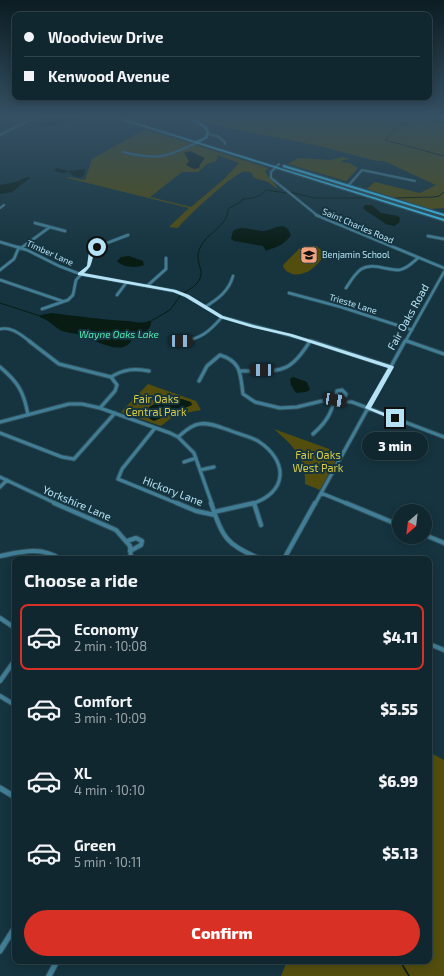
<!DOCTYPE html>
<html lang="en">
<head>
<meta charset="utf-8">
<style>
	:root { --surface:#10272f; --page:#192f37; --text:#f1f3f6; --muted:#9ca5aa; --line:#30444b; --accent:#d93025 }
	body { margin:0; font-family:"Exo 2",sans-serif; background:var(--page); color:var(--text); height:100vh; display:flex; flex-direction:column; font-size:15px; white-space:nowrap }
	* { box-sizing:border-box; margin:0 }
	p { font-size:13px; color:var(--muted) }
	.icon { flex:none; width:22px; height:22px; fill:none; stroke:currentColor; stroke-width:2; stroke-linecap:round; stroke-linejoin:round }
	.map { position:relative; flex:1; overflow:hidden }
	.side { position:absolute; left:12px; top:556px; width:420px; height:408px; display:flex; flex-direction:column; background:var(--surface); border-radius:8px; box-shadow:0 2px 10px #0003,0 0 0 1px var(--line) }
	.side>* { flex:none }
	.guide { position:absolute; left:12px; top:12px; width:420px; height:88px; border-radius:8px; box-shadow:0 2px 10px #0003,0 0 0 1px var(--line); display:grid; align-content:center; height:88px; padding:0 12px; background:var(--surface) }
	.needle { width:26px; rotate:208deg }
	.tools { position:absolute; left:392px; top:504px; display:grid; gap:8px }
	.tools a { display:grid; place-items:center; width:40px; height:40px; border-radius:50%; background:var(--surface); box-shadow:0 2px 10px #0003,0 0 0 1px var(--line); font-size:20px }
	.end { position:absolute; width:18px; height:18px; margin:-9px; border:5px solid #b5e2f4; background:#111; box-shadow:0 0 0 2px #111 }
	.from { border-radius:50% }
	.bubble { position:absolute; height:28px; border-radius:14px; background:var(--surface); box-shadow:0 2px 10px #0003,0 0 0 1px var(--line); font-size:13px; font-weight:800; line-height:28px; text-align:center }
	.car { position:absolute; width:12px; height:24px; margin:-12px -6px; border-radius:5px; box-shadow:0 0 3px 1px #0007; background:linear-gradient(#222 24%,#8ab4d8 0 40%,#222 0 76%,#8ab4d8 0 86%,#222 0) }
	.guide b { display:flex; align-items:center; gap:14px; height:38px; font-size:15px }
	.guide b+b { border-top:1px solid var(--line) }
	.guide i { width:10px; height:10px; background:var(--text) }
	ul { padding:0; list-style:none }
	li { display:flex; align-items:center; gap:12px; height:66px; margin:0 8px 6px; padding:0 4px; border:2px solid transparent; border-radius:8px }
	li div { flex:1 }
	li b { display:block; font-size:15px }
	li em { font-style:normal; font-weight:800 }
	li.on { border-color:var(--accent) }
	li>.icon { width:36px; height:36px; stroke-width:1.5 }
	h2 { padding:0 12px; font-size:18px; line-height:48px }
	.cta { display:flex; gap:8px; margin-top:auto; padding:8px 12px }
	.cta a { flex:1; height:46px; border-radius:24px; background:var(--accent); color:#fff; font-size:16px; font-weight:800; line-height:46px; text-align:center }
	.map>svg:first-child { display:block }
</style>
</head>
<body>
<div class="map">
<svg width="444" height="976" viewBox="0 0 444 976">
	<rect width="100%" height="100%" fill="#15343f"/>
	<path fill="#534e0e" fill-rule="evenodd" d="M191,117H421L444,122V208L431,209L367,189L375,182L420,193L436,185L384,161H377L319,146L203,123Z
		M145,129L268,168L265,172L278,188H276L268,182L254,178L252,173C250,172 246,171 243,172C232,175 185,218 178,228L169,227L170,226L189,208L67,178L68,177L85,180L92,159ZM218,155L239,163L224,179L191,207L150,197L182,172H198L207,164L216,161Z
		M342,157L350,159L343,160L341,162L349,163L358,168L346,181L288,164L298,158L330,160Z
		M281,168L319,178L444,218Z
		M307,246H316L324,252V256C316,266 307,277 292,274C288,272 285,271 283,266L284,264L299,249Z
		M148,384L196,401L201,410L175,415L161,426L121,412Z
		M274,429L340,453L320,490L305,484C306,457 293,446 274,429Z
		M429,752L444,760V976H281L287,961H429Z"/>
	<path fill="#081c14" d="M48,118H73L77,120L44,127L32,124Z
		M190,151L205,158L201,163L199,168L194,169L186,165L189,161L184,153Z
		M56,168L70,171L85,169L84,175C79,180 72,176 69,172L62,173L54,171Z
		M27,177H30V178L12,192L0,194V185L15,182Z
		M365,205H372L381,213L398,216L400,218L399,223L394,226L386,224L365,210L363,208Z
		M282,226C287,227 289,230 291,235C286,243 278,247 268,250L266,251L263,246L234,241L231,239L233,231C241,224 253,231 263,231C270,230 275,227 282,226Z
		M129,256L143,261L144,265C136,268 123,268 117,261L121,257Z
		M52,313C78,316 103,320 128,321C138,322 140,324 149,321H151C151,332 142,334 133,336C127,360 95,340 81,335C75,333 65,333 60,330C52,325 48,319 39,317L41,315Z
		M293,377L307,382L310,390L306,392L296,393L291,385L290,379Z
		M182,399L191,402L192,405L154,421L150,419L145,414C149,400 170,401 182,399Z"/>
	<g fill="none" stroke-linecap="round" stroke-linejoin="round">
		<path stroke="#081c14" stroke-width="1" d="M444,123C418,119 402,118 385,140L444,156
			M290,192L314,198H366
			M393,198L434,197L439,196L444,192
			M184,293C218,273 189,267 201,246C208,232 228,226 228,209L242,201V199C251,199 261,197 266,190L286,193
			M0,303L40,316
			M151,321L170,310L181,295"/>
		<path stroke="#081c14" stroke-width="1.5" d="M400,961L409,976"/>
		<defs>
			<path id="street-far4" d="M208,134L217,136L225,142V144
				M0,135L36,117
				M123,152C156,160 165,158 196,143
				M279,164L271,172V178L318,216
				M348,186L362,170L415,181
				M0,208L4,205"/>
			<path id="street-far3" d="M316,215L444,268
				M35,223L65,231
				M428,236L444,239
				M0,242L27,250L59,266L80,274L174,291L187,296L222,317L314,342
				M21,248L50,227
				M0,270L14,259L19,247
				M0,280L62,301
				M147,286L166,269V258
				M346,288C357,271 362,262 384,268C389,269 394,270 399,270C407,269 412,263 418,258
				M289,293L341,307L412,330
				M117,295L126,283
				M205,307C218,299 229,291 233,276
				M42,309L68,300L73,295L76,280L89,266L91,253L94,248L128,235
				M0,329C12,326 22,336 31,342
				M181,341C200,340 210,331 222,317
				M406,341L410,342
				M309,342L310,341
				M405,342L444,272"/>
			<path id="street-far2" d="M29,341L59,364L111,377L117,385L115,391L100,408
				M311,341L391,367
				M407,341L444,354
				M0,367C18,382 24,392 28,415
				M240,371C278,370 288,377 310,341
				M111,377C124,369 135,368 149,371
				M199,381L207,366L220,355C242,362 240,374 243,394L255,402L280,408L297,407L326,400L352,402L444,437
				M0,422L69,404H82L100,408L170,433L178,437L194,453L212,504
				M155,428L122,469L118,479L179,504
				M0,433L62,457L74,459L115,413
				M313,434C329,420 332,411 337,391L342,390L346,394L344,401
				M178,437C184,432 191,425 199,424C209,422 219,427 229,430C238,434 249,436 258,441C289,461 288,493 251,504
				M184,462L196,458
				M200,470L214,467
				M0,477L57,504
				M0,487L7,480
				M321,493L348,504
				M315,504L405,341"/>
			<path id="street-far1" d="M54,503L116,530L130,546L131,559
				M177,503L196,511L215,515
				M211,503C223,538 226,545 261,559
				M254,503L261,525
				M346,503L399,525
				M214,512L254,503
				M425,535L444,543
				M127,541L136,538L142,541L141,545L130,551
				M0,556C21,552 41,546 60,559
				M284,559L315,503
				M0,618L15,628
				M429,644L444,650
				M0,681L15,660
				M0,696L15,705"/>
			<path id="street" d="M0,788L15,797
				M0,951L15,927
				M49,976L57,961"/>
			<path id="secondary" d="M187,117H190L205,125L209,132L207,138L197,144H195V142L205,137L207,132L203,127Z"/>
			<path id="primary" d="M113,117H117L444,219V221Z
				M284,165L444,214V216L283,167V165Z"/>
		</defs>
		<use href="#street-far4" stroke="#2f505c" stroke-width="3"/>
		<use href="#street-far3" stroke="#2f505c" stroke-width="4"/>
		<use href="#street-far2" stroke="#2f505c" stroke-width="5"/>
		<use href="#street-far1" stroke="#2f505c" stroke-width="6"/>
		<use href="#street" stroke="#2f505c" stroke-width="7"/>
		<use href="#secondary" stroke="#2f505c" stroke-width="2"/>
		<use href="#primary" stroke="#2f505c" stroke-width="2.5"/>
		<use href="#street-far4" stroke="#417e95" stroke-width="2"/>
		<use href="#street-far3" stroke="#417e95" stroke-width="2.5"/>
		<use href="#street-far2" stroke="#417e95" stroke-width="3"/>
		<use href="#street-far1" stroke="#417e95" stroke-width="4"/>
		<use href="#street" stroke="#417e95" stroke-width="5"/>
		<use href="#secondary" fill="#3faace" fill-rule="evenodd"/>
		<use href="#primary" fill="#37cbfb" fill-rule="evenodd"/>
	</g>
	<linearGradient id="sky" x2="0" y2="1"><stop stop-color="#0c1d23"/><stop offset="0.46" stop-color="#355063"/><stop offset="1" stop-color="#355063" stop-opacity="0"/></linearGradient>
	<rect width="444" height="254" fill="url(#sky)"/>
	<path fill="#b5e2f4" d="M97,245L99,247C89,257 96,263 84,273L176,290L189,295L223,316L253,325L292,334L393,366L394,367L371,408L398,418L393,420L365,408L388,368L289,336L250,327L220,318L185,297L173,292L78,275V273L87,266L89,251Z"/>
	<defs>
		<symbol id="school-square" viewBox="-11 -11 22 22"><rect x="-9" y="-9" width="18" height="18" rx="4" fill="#f1a17d" stroke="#15343f"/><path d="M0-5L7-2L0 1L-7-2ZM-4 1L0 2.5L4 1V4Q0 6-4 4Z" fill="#111"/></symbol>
	</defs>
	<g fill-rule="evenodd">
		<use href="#school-square" x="299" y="245" width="20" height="20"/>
	</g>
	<g text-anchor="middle" stroke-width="4" stroke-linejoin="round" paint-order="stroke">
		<g font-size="9" fill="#b5e2f4" stroke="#15343f">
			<text transform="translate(358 226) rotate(23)" y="3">Saint Charles Road</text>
			<text transform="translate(50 253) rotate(24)" y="3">Timber Lane</text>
			<text transform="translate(353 304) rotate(17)" y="3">Trieste Lane</text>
		</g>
		<g font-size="9" fill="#b5e2f4" stroke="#15343f" text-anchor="start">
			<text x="322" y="258">Benjamin School</text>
		</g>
		<g font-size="10" font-style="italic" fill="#50eab2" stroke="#15343f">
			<text x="119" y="338">Wayne Oaks Lake</text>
		</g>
		<g font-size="11" fill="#b5e2f4" stroke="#15343f">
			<text transform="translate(408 317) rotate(-61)" y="4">Fair Oaks Road</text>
			<text transform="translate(173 491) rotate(21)" y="4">Hickory Lane</text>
			<text transform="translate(77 503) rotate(23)" y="4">Yorkshire Lane</text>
		</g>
		<g font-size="11" fill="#d6cb43" stroke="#15343f">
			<text x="156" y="403">Fair Oaks<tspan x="156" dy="13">Central Park</tspan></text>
			<text x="318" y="459">Fair Oaks<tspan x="318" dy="13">West Park</tspan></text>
		</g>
	</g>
</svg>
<div class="tools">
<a><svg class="needle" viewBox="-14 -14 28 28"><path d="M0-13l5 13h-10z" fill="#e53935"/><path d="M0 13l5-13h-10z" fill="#9ca5aa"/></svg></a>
</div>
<i class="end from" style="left:97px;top:247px"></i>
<i class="end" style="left:395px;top:418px"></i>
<div class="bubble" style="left:362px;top:432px;width:66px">3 min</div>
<i class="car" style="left:181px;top:341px;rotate:91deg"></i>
<i class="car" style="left:262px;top:370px;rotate:269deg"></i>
<i class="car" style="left:335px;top:400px;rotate:99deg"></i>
<div class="guide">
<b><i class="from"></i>Woodview Drive</b>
<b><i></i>Kenwood Avenue</b>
</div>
<section class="side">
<h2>Choose a ride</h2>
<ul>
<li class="on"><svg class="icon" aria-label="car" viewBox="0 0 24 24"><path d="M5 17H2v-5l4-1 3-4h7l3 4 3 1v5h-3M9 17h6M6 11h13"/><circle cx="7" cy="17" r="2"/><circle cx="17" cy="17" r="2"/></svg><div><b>Economy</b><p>2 min · 10:08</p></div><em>$4.11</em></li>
<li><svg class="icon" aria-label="car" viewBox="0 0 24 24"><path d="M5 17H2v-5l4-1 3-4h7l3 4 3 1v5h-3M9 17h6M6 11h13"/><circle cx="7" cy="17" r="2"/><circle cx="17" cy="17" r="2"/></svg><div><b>Comfort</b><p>3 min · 10:09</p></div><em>$5.55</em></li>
<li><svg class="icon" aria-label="car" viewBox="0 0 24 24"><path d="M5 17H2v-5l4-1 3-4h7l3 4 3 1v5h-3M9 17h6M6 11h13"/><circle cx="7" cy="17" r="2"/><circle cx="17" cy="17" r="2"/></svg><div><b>XL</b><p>4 min · 10:10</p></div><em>$6.99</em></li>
<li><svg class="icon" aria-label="car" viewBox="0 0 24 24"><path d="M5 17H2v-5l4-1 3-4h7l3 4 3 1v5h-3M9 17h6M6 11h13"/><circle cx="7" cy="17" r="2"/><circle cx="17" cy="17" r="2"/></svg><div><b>Green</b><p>5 min · 10:11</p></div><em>$5.13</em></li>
</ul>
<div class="cta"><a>Confirm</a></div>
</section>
</div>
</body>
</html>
